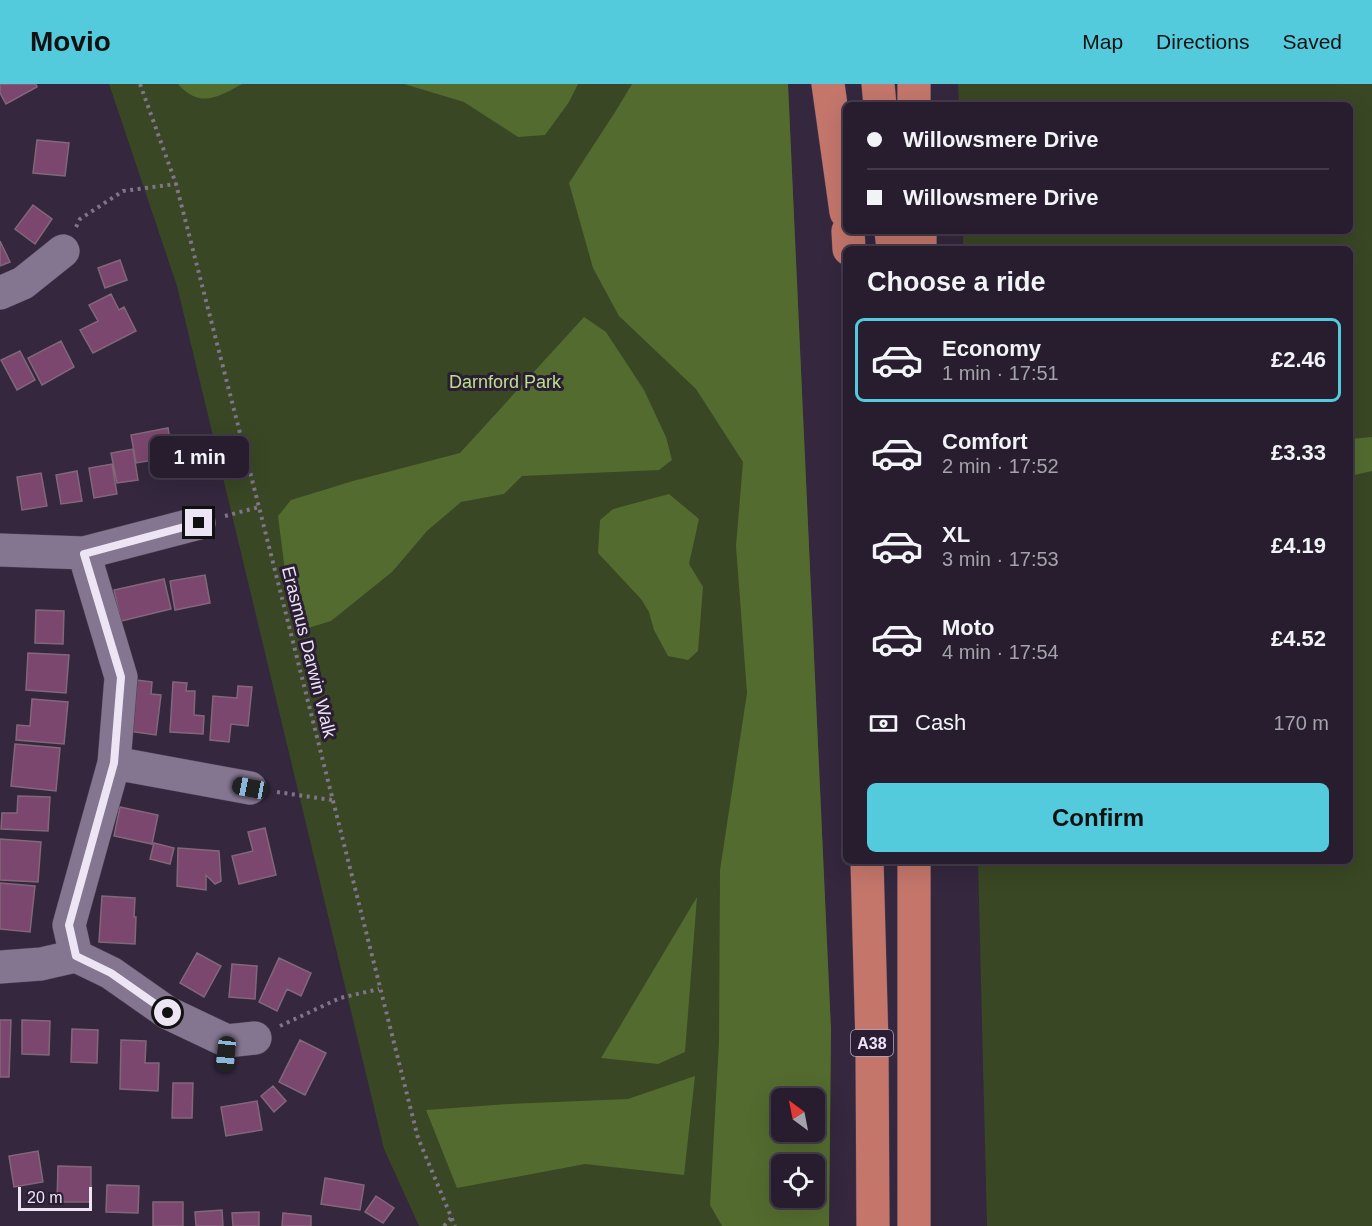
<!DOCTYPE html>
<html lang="en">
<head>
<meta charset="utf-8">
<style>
	:root { --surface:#271d2e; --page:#2f2636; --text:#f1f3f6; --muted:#a4a2aa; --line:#433b4a; --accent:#54cadd }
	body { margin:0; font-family:Arial,sans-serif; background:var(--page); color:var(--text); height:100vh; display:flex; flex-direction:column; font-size:22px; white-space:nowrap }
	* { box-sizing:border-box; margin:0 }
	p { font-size:20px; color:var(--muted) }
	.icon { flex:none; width:33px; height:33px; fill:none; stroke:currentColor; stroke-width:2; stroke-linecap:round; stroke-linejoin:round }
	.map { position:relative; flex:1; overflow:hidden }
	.side { position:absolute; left:843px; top:162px; width:510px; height:618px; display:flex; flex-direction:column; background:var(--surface); border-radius:9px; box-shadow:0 6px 24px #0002,0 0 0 2px var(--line) }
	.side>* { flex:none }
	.guide { position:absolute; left:843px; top:18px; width:510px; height:132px; border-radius:9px; box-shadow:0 6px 24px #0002,0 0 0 2px var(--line); display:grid; align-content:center; height:132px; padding:0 24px; background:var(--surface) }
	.needle { width:39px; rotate:328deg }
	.controls { position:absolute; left:771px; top:1004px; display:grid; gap:12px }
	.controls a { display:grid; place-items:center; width:54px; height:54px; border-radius:9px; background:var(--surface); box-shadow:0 6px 24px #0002,0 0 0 2px var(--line); font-size:30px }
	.scale { position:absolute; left:18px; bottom:15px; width:74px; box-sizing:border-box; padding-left:6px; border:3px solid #ede5f4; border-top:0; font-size:16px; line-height:21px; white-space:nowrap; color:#ede5f4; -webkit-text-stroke:4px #2a1d34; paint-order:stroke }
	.end { position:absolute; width:27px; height:27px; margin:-14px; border:8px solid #ede5f4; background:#111; box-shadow:0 0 0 3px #111 }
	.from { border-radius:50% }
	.bubble { position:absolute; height:42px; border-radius:9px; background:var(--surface); box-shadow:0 6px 24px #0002,0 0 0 2px var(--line); font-size:20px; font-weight:700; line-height:42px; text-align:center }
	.car { position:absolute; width:18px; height:36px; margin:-18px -9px; border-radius:8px; box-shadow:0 0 4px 2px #0007; background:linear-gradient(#222 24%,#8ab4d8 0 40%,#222 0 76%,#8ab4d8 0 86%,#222 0) }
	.guide b { display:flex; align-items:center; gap:21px; height:57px; font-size:22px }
	.guide b+b { border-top:2px solid var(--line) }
	.guide i { width:15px; height:15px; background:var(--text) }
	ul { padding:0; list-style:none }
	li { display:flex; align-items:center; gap:18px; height:84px; margin:0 12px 9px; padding:0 12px; border:3px solid transparent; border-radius:9px }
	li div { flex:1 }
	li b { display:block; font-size:22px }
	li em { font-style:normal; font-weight:700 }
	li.current { border-color:var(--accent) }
	li>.icon { width:54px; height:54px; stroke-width:1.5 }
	h2 { padding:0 24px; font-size:27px; line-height:72px }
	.pay { display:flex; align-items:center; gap:15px; height:66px; padding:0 24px; font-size:22px }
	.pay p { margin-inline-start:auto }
	.primary-button { display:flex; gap:12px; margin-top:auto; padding:12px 24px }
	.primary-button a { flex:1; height:69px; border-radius:9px; background:var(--accent); color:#111; font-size:24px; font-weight:700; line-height:69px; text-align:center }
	header { display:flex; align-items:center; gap:36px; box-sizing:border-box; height:84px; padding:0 30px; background:var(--accent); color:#111 }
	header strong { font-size:28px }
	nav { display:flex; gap:33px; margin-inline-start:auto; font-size:21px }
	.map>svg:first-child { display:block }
</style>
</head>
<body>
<header>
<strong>Movio</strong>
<nav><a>Map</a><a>Directions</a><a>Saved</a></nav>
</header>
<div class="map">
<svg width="1372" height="1142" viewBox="0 0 1372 1142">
	<rect width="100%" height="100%" fill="#34273e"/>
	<path fill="#394724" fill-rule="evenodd" d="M109,0H788L831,946L829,1142H419L384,1065L177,202ZM782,1014H814V1047H782ZM782,1080H814V1113H782Z
		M958,0H1372V1142H987L978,777H1350V165H963V147H1350V21H959Z"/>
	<path fill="#536b2f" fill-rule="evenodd" d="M178,0H242C218,13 200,25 178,0Z
		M404,0H578L569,18L545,51L518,53L464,18Z
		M632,0H788L831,946L829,1142H722L710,1121L719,958L720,786L747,609L736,462L743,378L696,305L619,232L593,184L569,99L617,25ZM782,1014H814V1047H782ZM782,1080H814V1113H782Z
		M584,233L606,248L644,306L666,353L672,376L659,386L522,392L504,410L461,418L427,447L392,488L331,537L308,544L291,513L284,479L278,432L291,416L353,397L460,369Z
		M1372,353V387L1350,392V355Z
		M669,410L699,435L689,480L703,503L698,567L688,576L668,572L654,546L649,528L641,515L598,469L600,436L613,425Z
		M697,813L685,968L658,980L601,974Z
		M695,992L684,1091L585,1080L457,1104L426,1026L508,1020L628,1015Z"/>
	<path fill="#7c476e" stroke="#82677a" stroke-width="1.5" d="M0,0H36L37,3L6,20L0,9Z
		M37,56L69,59L65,92L33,89Z
		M33,121L52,135L35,160L15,145Z
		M0,157L10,178L0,182Z
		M120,176L127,196L105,204L98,184Z
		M111,210L119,226L124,223L136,247L93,269L80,246L98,237L89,221Z
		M61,257L74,283L42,301L28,274Z
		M20,267L35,296L17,306L1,276Z
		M168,344L173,373L136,379L131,351Z
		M133,365L138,396L117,399L111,369Z
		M112,380L117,410L94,414L89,384Z
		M77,387L82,417L61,420L56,391Z
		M41,389L47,422L22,426L17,393Z
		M205,491L210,519L175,526L170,497Z
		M164,495L171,525L121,537L114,506Z
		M36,526L64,527L63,560L35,559Z
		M28,569L69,571L66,609L26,606Z
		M136,596L152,598L151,610L161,611L156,651L129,647Z
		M173,598L187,599L186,607H195L194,631L204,632L203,650L170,648Z
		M238,602L252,603L248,642L231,640L229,658L210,656L213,612L237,614Z
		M32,615L68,618L64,660L16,656L17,641L30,642Z
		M15,660L60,664L56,707L11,702Z
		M18,712L50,713L48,747L1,745L2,729H17Z
		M120,723L158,731L152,760L114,752Z
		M265,744L276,791L239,800L232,772L253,767L248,748Z
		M0,755L41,758L38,798L0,796Z
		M154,759L174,764L170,780L150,775Z
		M178,764L219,767L221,797L215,800L206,791V806L177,802Z
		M0,799L35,802L30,848L0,845Z
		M102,812L135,814L134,833H136L135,860L99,858Z
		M197,869L221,882L204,913L180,899Z
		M279,874L311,889L301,912L287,905L277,927L259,918Z
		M232,880L257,882L255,915L229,913Z
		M0,936H11L9,993H0Z
		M22,936L50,937L49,971L22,970Z
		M72,945L98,946L97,979L71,978Z
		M121,956L146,957L145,979H159L158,1007L120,1005Z
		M300,956L326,969L305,1011L279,998Z
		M173,999H193L192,1034H172Z
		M273,1002L286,1017L274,1028L261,1012Z
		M257,1017L262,1046L226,1052L221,1023Z
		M38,1067L43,1098L14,1103L9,1072Z
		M58,1082L91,1083V1118H57Z
		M325,1094L364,1101L360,1126L321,1120Z
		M107,1101L139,1102L138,1129L106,1128Z
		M376,1112L394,1124L383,1139L365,1128Z
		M153,1118H183V1142H153Z
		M222,1126L223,1142H196L195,1128Z
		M259,1128V1142H233L232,1129Z
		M283,1129L311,1132V1142H282Z"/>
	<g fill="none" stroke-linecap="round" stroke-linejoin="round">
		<defs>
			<path id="minor" d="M0,209L23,199L63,167
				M0,466L84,469L199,439
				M84,469L121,593L114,679L69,841L76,872L111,889L168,929L227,957L255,954
				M114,679L250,704
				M0,883L41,880L76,872"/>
			<path id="highway" d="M828,0L846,128
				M878,0L880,21
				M914,0V21
				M848,147L849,165
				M891,147L893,165
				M920,147V165
				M867,777L872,960L873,1142
				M914,777V1142"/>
		</defs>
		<use href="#minor" stroke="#4e4256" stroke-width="34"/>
		<use href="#highway" stroke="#4e4256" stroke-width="34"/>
		<path stroke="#7f7488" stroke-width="4" stroke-dasharray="3 4.5" stroke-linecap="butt" d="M140,0L176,100L259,423L418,1054L455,1142
			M76,143L80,135L123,107L176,100
			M225,432L259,423
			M277,708L332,716
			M280,942L340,914L379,905
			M444,1142L451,1134"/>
		<use href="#minor" stroke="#847590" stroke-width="33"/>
		<use href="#highway" stroke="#c4766b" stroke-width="33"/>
	</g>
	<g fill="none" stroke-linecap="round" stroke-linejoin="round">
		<path stroke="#ede5f4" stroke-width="8" d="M168,929L111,889L76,872L69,841L114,679L121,593L84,470L199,439"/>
	</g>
	<g text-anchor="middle" stroke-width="6" stroke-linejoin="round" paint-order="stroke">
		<rect fill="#2a1d34" stroke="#b2a9ba" stroke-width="1.5" x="851" y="946" width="42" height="26" rx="4.5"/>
		<g font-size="16" font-weight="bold" fill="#ede5f4">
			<text x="872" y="965">A38</text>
		</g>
		<g font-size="18" fill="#bbe088" stroke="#2a1d34">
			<text x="505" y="304">Darnford Park</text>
		</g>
		<g font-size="18" fill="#ede5f4" stroke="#2a1d34">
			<text transform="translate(309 568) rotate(76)" y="6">Erasmus Darwin Walk</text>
		</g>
	</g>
</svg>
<div class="controls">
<a><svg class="needle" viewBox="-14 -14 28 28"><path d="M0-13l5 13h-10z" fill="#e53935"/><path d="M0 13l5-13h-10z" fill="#a4a2aa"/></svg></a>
<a><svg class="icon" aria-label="locate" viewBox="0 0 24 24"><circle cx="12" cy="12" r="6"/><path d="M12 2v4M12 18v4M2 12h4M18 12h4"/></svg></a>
</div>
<div class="scale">20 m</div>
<i class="end from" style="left:168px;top:929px"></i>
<i class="end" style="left:199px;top:439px"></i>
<div class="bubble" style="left:150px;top:352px;width:99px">1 min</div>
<i class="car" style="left:250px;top:704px;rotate:281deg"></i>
<i class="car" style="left:226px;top:970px;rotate:186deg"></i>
<div class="guide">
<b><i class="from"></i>Willowsmere Drive</b>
<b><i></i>Willowsmere Drive</b>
</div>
<section class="side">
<h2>Choose a ride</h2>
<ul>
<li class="current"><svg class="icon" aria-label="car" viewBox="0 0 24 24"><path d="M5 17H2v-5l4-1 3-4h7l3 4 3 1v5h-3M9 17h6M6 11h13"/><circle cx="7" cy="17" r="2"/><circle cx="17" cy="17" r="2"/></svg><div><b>Economy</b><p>1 min · 17:51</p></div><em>£2.46</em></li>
<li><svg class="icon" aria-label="car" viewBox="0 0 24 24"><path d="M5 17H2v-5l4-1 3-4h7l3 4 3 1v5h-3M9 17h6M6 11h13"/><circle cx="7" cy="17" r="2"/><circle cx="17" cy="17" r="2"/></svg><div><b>Comfort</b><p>2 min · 17:52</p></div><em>£3.33</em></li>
<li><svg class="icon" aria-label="car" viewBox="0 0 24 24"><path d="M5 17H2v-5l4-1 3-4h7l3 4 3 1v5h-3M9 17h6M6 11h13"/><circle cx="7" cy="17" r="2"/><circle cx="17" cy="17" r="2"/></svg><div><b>XL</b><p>3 min · 17:53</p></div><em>£4.19</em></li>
<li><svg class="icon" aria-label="car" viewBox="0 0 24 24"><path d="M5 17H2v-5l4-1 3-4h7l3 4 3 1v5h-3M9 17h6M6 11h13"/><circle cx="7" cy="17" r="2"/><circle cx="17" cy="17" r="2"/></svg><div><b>Moto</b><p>4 min · 17:54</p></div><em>£4.52</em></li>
</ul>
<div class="pay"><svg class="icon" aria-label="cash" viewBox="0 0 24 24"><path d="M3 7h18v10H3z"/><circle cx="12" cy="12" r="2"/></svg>Cash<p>170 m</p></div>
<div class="primary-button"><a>Confirm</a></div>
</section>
</div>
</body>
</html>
